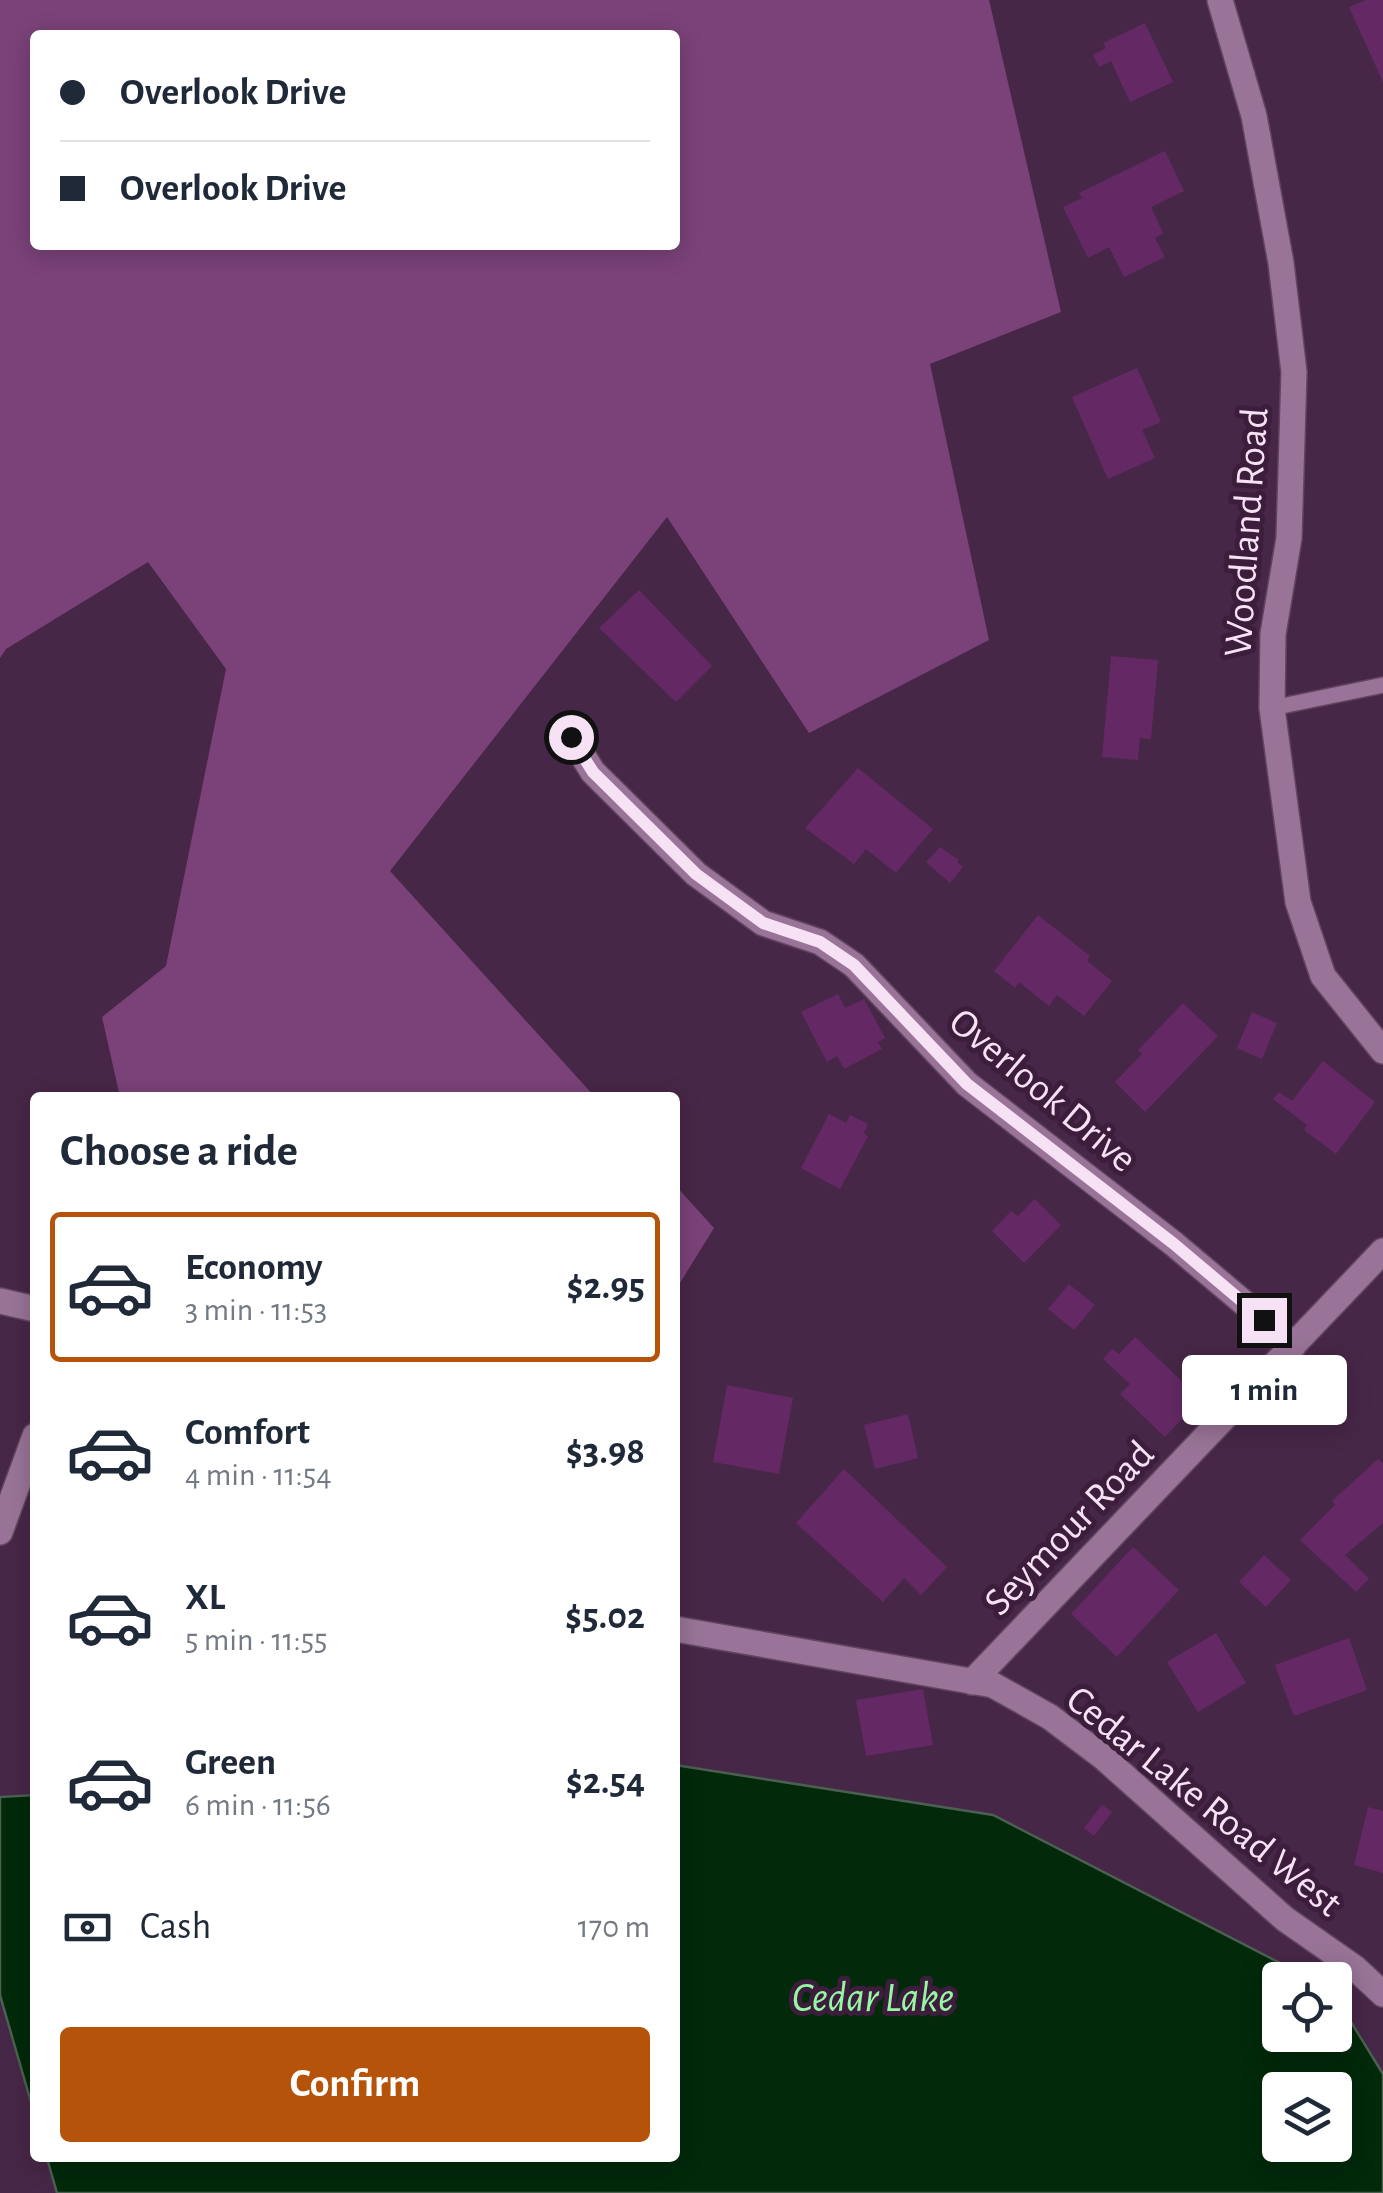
<!DOCTYPE html>
<html lang="en">
<head>
<meta charset="utf-8">
<style>
	:root { --surface:#fff; --page:#f6f6f7; --text:#1f2937; --muted:#747a83; --line:#e0e1e3; --accent:#b45309 }
	body { margin:0; font-family:"Alegreya Sans",sans-serif; background:var(--page); color:var(--text); height:100vh; display:flex; flex-direction:column; font-size:38px; white-space:nowrap }
	* { box-sizing:border-box; margin:0 }
	p { font-size:32px; color:var(--muted) }
	.icon { flex:none; width:55px; height:55px; fill:none; stroke:currentColor; stroke-width:2; stroke-linecap:round; stroke-linejoin:round }
	.map { position:relative; flex:1; overflow:hidden }
	.sheet { position:absolute; left:30px; top:1092px; width:650px; height:1070px; display:flex; flex-direction:column; background:var(--surface); border-radius:10px; box-shadow:0 5px 25px #0003 }
	.sheet>* { flex:none }
	.guide { position:absolute; left:30px; top:30px; width:650px; height:220px; border-radius:10px; box-shadow:0 5px 25px #0003; display:grid; align-content:center; height:220px; padding:0 30px; background:var(--surface) }
	.buttons { position:absolute; left:1262px; top:1962px; display:grid; gap:20px }
	.buttons a { display:grid; place-items:center; width:90px; height:90px; border-radius:10px; background:var(--surface); box-shadow:0 5px 25px #0003; font-size:50px }
	.end { position:absolute; width:45px; height:45px; margin:-22px; border:12px solid #f6e1f5; background:#111; box-shadow:0 0 0 5px #111 }
	.from { border-radius:50% }
	.bubble { position:absolute; height:70px; border-radius:10px; background:var(--surface); box-shadow:0 5px 25px #0003; font-size:32px; font-weight:700; line-height:70px; text-align:center }
	.guide b { display:flex; align-items:center; gap:35px; height:95px; font-size:38px }
	.guide b+b { border-top:2px solid var(--line) }
	.guide i { width:25px; height:25px; background:var(--text) }
	ul { padding:0; list-style:none }
	li { display:flex; align-items:center; gap:30px; height:150px; margin:0 20px 15px; padding:0 10px; border:5px solid transparent; border-radius:10px }
	li div { flex:1 }
	li b { display:block; font-size:38px }
	li em { font-style:normal; font-weight:700 }
	li.on { border-color:var(--accent) }
	li>.icon { width:90px; height:90px; stroke-width:1.5 }
	h2 { padding:0 30px; font-size:45px; line-height:120px }
	.pay { display:flex; align-items:center; gap:25px; height:110px; padding:0 30px; font-size:38px }
	.pay p { margin-inline-start:auto }
	.action { display:flex; gap:20px; margin-top:auto; padding:20px 30px }
	.action a { flex:1; height:115px; border-radius:10px; background:var(--accent); color:#fff; font-size:40px; font-weight:700; line-height:115px; text-align:center }
	.map>svg:first-child { display:block }
</style>
</head>
<body>
<div class="map">
<svg width="1383" height="2193" viewBox="0 0 1383 2193">
	<rect width="100%" height="100%" fill="#472747"/>
	<path fill="#7a4279" fill-rule="evenodd" d="M0,0H989L1061,312L930,364L989,640L809,733L667,517L390,871L595,1097H120L102,1017L166,966L226,669L148,562L6,649L0,658ZM35,35H675V245H35Z
		M675,1185L714,1228L675,1291Z"/>
	<path fill="#01290a" stroke="#4a6050" stroke-width="2.5" fill-rule="evenodd" d="M675,1765L993,1815L1313,1980H1280V2035H1335V1996L1383,2074V2193H57L47,2158H675ZM1280,2090H1335V2145H1280Z
		M35,1795V2116L0,1995V1797Z"/>
	<path fill="#642964" d="M1366,0H1383V82L1349,7Z
		M1145,23L1173,82L1130,102L1111,61L1099,67L1093,55L1106,48L1103,43Z
		M1165,151L1184,191L1151,207L1163,233L1155,238L1165,257L1124,277L1109,247L1088,258L1063,207L1082,198L1079,193Z
		M1137,368L1161,422L1142,430L1155,458L1108,479L1072,397Z
		M639,590L712,666L676,702L599,628Z
		M1111,656L1158,660L1151,739L1140,738L1138,760L1102,757Z
		M858,768L933,829L896,873L866,849L854,864L805,828Z
		M940,847L959,860L957,862L963,867L950,883L926,862Z
		M1038,915L1090,956L1087,961L1112,981L1084,1016L1057,995L1049,1006L1019,982L1015,988L994,971Z
		M838,994L845,1008L864,999L885,1038L878,1042L882,1049L844,1069L837,1056L827,1062L801,1012Z
		M1183,1003L1218,1036L1145,1112L1115,1082L1142,1054L1138,1050Z
		M1252,1012L1277,1023L1262,1059L1237,1048Z
		M1323,1061L1375,1102L1336,1154L1304,1130L1307,1125L1273,1099L1279,1092L1292,1101Z
		M829,1114L846,1123L850,1115L868,1124L864,1133L868,1136L840,1189L801,1168Z
		M1035,1199L1061,1225L1024,1263L992,1231L1011,1211L1018,1216Z
		M1069,1284L1095,1305L1074,1330L1048,1309Z
		M1135,1337L1201,1399L1165,1437L1120,1394L1130,1384L1103,1359L1112,1349L1119,1354Z
		M727,1385L793,1398L779,1474L713,1462Z
		M908,1414L918,1458L875,1469L864,1425Z
		M1378,1459L1383,1464V1523L1345,1555L1369,1579L1356,1592L1300,1540L1335,1505L1332,1501Z
		M844,1469L947,1567L921,1595L904,1578L883,1602L796,1523Z
		M1133,1547L1179,1590L1117,1657L1071,1614Z
		M1264,1555L1291,1580L1266,1607L1239,1582Z
		M1216,1633L1246,1683L1198,1712L1167,1662Z
		M1349,1638L1367,1690L1294,1716L1275,1665Z
		M923,1689L933,1745L866,1756L856,1700Z
		M1102,1805L1112,1812L1094,1836L1084,1828Z
		M1368,1807L1383,1811V1873L1354,1865Z"/>
	<g fill="none" stroke-linecap="round" stroke-linejoin="round">
		<defs>
			<path id="lane" d="M1272,708L1383,685"/>
			<path id="street" d="M1220,0L1254,116L1281,263L1294,372L1289,538L1273,634L1272,708L1298,902L1323,976L1383,1051
				M571,737L593,772L696,874L763,923L820,942L854,965L967,1084L1174,1244L1294,1345
				M0,1301L35,1309
				M0,1532L35,1436
				M675,1629L993,1685L1050,1717L1103,1757L1285,1919L1355,1968L1383,1994
				M972,1682L1383,1251"/>
		</defs>
		<use href="#lane" stroke="#614560" stroke-width="18"/>
		<use href="#street" stroke="#614560" stroke-width="28"/>
		<use href="#lane" stroke="#997498" stroke-width="15"/>
		<use href="#street" stroke="#997498" stroke-width="25"/>
	</g>
	<g fill="none" stroke-linecap="round" stroke-linejoin="round">
		<path stroke="#f6e1f5" stroke-width="12" d="M571,737L593,772L696,874L763,923L820,942L854,965L967,1084L1174,1244L1264,1320"/>
	</g>
	<g text-anchor="middle" stroke-width="10" stroke-linejoin="round" paint-order="stroke">
		<g font-size="40" fill="#f6e1f5" stroke="#3c1d3c">
			<text transform="translate(1245 532) rotate(-86)" y="14">Woodland Road</text>
			<text transform="translate(1044 1089) rotate(40)" y="14">Overlook Drive</text>
			<text transform="translate(1068 1527) rotate(-46)" y="14">Seymour Road</text>
			<text transform="translate(1205 1800) rotate(39)" y="14">Cedar Lake Road West</text>
		</g>
		<g font-size="42" font-style="italic" fill="#96f6a3" stroke="#3c1d3c">
			<text x="873" y="2011">Cedar Lake</text>
		</g>
	</g>
</svg>
<div class="buttons">
<a><svg class="icon" aria-label="locate" viewBox="0 0 24 24"><circle cx="12" cy="12" r="6"/><path d="M12 2v4M12 18v4M2 12h4M18 12h4"/></svg></a>
<a><svg class="icon" aria-label="layers" viewBox="0 0 24 24"><path d="M12 4l9 5-9 5-9-5zM3 14l9 5 9-5"/></svg></a>
</div>
<i class="end from" style="left:571px;top:737px"></i>
<i class="end" style="left:1264px;top:1320px"></i>
<div class="bubble" style="left:1182px;top:1355px;width:165px">1 min</div>
<div class="guide">
<b><i class="from"></i>Overlook Drive</b>
<b><i></i>Overlook Drive</b>
</div>
<section class="sheet">
<h2>Choose a ride</h2>
<ul>
<li class="on"><svg class="icon" aria-label="car" viewBox="0 0 24 24"><path d="M5 17H2v-5l4-1 3-4h7l3 4 3 1v5h-3M9 17h6M6 11h13"/><circle cx="7" cy="17" r="2"/><circle cx="17" cy="17" r="2"/></svg><div><b>Economy</b><p>3 min · 11:53</p></div><em>$2.95</em></li>
<li><svg class="icon" aria-label="car" viewBox="0 0 24 24"><path d="M5 17H2v-5l4-1 3-4h7l3 4 3 1v5h-3M9 17h6M6 11h13"/><circle cx="7" cy="17" r="2"/><circle cx="17" cy="17" r="2"/></svg><div><b>Comfort</b><p>4 min · 11:54</p></div><em>$3.98</em></li>
<li><svg class="icon" aria-label="car" viewBox="0 0 24 24"><path d="M5 17H2v-5l4-1 3-4h7l3 4 3 1v5h-3M9 17h6M6 11h13"/><circle cx="7" cy="17" r="2"/><circle cx="17" cy="17" r="2"/></svg><div><b>XL</b><p>5 min · 11:55</p></div><em>$5.02</em></li>
<li><svg class="icon" aria-label="car" viewBox="0 0 24 24"><path d="M5 17H2v-5l4-1 3-4h7l3 4 3 1v5h-3M9 17h6M6 11h13"/><circle cx="7" cy="17" r="2"/><circle cx="17" cy="17" r="2"/></svg><div><b>Green</b><p>6 min · 11:56</p></div><em>$2.54</em></li>
</ul>
<div class="pay"><svg class="icon" aria-label="cash" viewBox="0 0 24 24"><path d="M3 7h18v10H3z"/><circle cx="12" cy="12" r="2"/></svg>Cash<p>170 m</p></div>
<div class="action"><a>Confirm</a></div>
</section>
</div>
</body>
</html>
